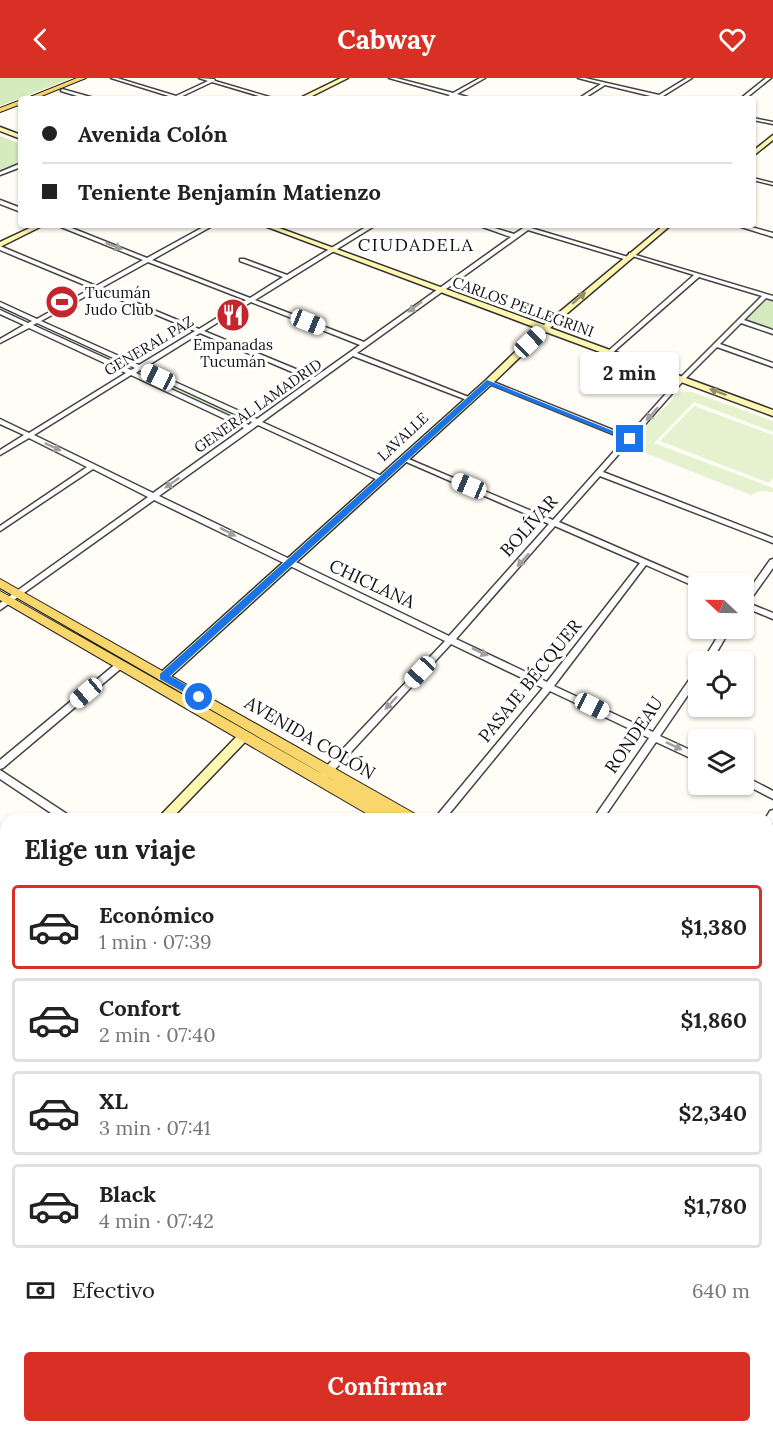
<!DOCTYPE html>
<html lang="es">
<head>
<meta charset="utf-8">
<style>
	:root { --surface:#fff; --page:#f2f2f2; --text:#222; --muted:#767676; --line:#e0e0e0; --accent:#d93025 }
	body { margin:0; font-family:Lora,serif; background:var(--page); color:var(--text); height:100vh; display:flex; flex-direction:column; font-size:22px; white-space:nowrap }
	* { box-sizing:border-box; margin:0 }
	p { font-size:20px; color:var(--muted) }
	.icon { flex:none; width:33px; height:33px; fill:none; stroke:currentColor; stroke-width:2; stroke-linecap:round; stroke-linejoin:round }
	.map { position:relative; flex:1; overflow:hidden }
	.details { position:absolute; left:0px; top:735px; width:774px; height:620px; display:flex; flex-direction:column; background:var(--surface); border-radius:18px 18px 0 0; box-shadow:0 2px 4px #0004 }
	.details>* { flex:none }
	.hud { position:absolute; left:18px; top:18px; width:738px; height:132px; border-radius:6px; box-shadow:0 2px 4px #0004; display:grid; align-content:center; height:132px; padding:0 24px; background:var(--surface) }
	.needle { width:39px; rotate:292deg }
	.tools { position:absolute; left:688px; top:495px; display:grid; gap:12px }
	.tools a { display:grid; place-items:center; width:66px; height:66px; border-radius:6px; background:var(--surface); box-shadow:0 2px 4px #0004; font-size:30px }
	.end { position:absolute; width:27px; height:27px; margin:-14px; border:8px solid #1a73e8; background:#fff; box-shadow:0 0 0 3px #fff }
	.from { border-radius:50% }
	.bubble { position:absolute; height:42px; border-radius:6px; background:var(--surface); box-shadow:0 2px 4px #0004; font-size:20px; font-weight:800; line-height:42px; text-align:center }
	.car { position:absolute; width:18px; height:36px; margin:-18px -9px; border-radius:8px; box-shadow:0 0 4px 2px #0007; background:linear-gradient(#fff 24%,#345 0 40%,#fff 0 76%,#345 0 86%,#fff 0) }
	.hud b { display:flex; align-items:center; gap:21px; height:57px; font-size:22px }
	.hud b+b { border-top:2px solid var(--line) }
	.hud i { width:15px; height:15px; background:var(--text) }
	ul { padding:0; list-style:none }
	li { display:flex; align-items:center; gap:18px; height:84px; margin:0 12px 9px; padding:0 12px; border:3px solid var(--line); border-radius:6px }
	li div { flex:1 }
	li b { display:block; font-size:22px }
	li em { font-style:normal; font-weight:800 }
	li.selected { border-color:var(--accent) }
	li>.icon { width:54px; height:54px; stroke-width:1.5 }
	h2 { padding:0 24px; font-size:27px; line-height:72px }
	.pay { display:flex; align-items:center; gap:15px; height:66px; padding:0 24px; font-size:22px }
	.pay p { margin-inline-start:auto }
	.primary-button { display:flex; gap:12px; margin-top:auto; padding:12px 24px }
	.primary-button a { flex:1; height:69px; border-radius:6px; background:var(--accent); color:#fff; font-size:24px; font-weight:800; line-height:69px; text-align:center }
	header { display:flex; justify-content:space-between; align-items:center; height:78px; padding:0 24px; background:var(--accent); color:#fff; font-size:27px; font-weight:800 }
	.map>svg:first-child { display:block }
</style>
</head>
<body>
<header><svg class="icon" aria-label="back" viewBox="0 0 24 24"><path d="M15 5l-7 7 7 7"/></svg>Cabway<svg class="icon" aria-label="heart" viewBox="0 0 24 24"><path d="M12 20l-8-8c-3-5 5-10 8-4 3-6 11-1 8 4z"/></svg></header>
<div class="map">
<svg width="773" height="1354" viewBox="0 0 773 1354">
	<rect width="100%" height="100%" fill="#fffdf5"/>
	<path fill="#d5ebbd" d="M0,0H72L0,28Z
		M0,58L21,66V84L0,93Z
		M767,221L773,223V252L745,243Z
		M138,292L253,345L250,347L133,295Z"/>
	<path fill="#e6f2cf" d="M680,314H692L773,343V354L694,324L654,365L773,410V414L760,413L751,417L633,370L643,366L637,361V357Z
		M694,328L773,357V400L769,405L660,363Z"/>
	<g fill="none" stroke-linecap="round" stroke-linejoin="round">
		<defs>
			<path id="street" d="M111,0H117L176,18L208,3L199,0L214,1L215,3L276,21H269L212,4L176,21H170L172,19Z
				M389,0H396L453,15L480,0H485L457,16L474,21H467L454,18L448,21H443L450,17Z
				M578,0H585L659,17L687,0H692L663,18L671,21L659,20L605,7L583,21H578L601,6Z
				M766,0H771L745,21H740Z
				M62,11L94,20V21H87L61,13Z
				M753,40L773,44V46L753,42Z
				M19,86H21V89L0,97V94Z
				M753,100L773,105V107L753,102Z
				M0,122L21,130V134L0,126Z
				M56,147H64L147,180L207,147H214L152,182L250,220L283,199L240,183V181H244L287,197L369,147H376L255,222L364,264L511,159L477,147H485L514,156L528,147H534L531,150L628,179V181H624L528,152L357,275L471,320V322H467L353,278L262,344L384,399V403H380L258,347L159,418L449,558L549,446L402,382V380H406L553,442L625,361L487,305V303H491L628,358L680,300L762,218L699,199L611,276H607V274L694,197L629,177V175L773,218V222L766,220L744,242L773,252V256L741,245L720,266L773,285V289L717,269L684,302L603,394L773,460V465L600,398L559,444L702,506H699V510L696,509L646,487L554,608L653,654L696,592L699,591V601L660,658L699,676V684L656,664L603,741H593L649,660L550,613L445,741H434L543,610L451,566L327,700H321L319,697L321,694L445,563L154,422L0,532V525L148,419L93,391L0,453V448L87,389L29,360L0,377V372L24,357L0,346V341L29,355L126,295L29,250L0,265V261L24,247L0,236V232L28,245L32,243L0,228V224L37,241L92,210L0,172V168L96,208L143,182ZM148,184L246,222L199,251L101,210ZM97,212L195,253L139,287L41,243ZM251,224L360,267L315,299L204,253ZM37,245L135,290L131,292L33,247ZM200,255L311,302L257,341L144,290ZM140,292L252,344L249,347L136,295ZM131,297L244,350L153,415L34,357ZM555,448L640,485L547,604L456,561Z
				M735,147H744L773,155V159Z
				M773,481V490L748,525L773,535V541L744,529V519L770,482Z
				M723,550H731L711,584H702Z
				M121,583L125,586L124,588L3,690L0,691V682L118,584Z
				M0,692L70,738L72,741H60L0,701Z
				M744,698L773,713V721L744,706Z
				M773,732V745L771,748L768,749V741H765L770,733Z
				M0,932L6,935V946L0,943Z
				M6,1054V1068L0,1072V1058Z
				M6,1256V1274L0,1277L6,1281V1297L0,1293V1260Z
				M62,1348H79L82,1354H65Z
				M161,1348H177L174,1354H159Z
				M435,1348H450L447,1354H433Z
				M516,1348H533L536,1354H519Z"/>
			<path id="secondary" d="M341,0H348L306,21H298Z
				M0,49L21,57V61L0,53Z
				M773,57V62L753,78V73Z
				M36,147H44L0,169V164Z
				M262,147H271L544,247L664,147H671L550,250L773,332V338L546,254L492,306L167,602H159L157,599L159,596L486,302L539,251Z
				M243,654L247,656L249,659L247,662L171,741H157L239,656Z
				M6,892V909L0,912V895Z"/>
			<path id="primary" d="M77,0H86L34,21H25Z
				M21,22V26L0,34V30Z
				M0,501L417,737L419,741H400L393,737L395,741H376L0,522V513L340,706L0,510Z
				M768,937L773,939V972L768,970Z
				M773,1163V1191L768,1193V1165Z
				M773,1270V1300L768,1302V1272Z
				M685,1348H706L704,1354H684Z
				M733,1348H754L752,1354H732Z"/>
		</defs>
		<use href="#street" stroke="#444" stroke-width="3"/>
		<use href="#secondary" stroke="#333" stroke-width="3"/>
		<use href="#primary" stroke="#222" stroke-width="2"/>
		<use href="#street" fill="#fff" fill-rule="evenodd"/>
		<use href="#secondary" fill="#fff6b0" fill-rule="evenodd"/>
		<use href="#primary" fill="#f9d66b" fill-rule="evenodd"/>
	</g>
	<defs><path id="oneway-solid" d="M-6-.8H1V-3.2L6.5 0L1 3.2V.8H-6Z" transform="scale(1.5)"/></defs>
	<g fill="#a0a0a0">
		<use href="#oneway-solid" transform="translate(114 168) rotate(21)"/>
		<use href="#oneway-solid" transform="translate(415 229) rotate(143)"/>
		<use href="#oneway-solid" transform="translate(652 336) rotate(132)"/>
		<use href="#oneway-solid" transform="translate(53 369) rotate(25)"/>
		<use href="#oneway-solid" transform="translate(172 405) rotate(145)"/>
		<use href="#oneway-solid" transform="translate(228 454) rotate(27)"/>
		<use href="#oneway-solid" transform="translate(523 482) rotate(132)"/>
		<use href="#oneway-solid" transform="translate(480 574) rotate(25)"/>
		<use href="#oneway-solid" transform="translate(391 625) rotate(133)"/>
		<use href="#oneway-solid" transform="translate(674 668) rotate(26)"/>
	</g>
	<g fill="#948f68">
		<use href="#oneway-solid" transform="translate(579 220) rotate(-41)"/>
		<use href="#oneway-solid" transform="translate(718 314) rotate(-160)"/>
	</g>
	<path fill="#1a73e8" d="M487,302L633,361L627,362L490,307L170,598L202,616V621H196L160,601V596Z"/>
	<defs>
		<symbol id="stadium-disc" viewBox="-11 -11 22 22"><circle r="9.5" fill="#c4262e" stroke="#fff"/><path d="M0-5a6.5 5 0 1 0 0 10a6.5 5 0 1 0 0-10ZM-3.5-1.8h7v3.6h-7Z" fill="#fff"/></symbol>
		<symbol id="restaurant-disc" viewBox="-11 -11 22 22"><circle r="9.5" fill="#c4262e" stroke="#fff"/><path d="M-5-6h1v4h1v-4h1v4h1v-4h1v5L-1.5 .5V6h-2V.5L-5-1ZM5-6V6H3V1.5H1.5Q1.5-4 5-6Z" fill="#fff"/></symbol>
	</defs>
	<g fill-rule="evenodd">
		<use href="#stadium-disc" x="43" y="205" width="38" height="38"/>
		<use href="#restaurant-disc" x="214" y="218" width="38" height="38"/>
	</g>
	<g text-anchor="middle" stroke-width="6" stroke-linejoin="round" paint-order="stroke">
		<g font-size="15" fill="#111" stroke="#fff" text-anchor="start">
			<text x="85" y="220">Tucumán<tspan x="85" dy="17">Judo Club</tspan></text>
			<text x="233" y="272" text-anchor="middle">Empanadas<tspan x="233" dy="17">Tucumán</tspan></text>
		</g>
		<g font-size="15" fill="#111" stroke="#fff">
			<text transform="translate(523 229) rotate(20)" y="5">CARLOS PELLEGRINI</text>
			<text transform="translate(149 268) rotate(-31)" y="5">GENERAL PAZ</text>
			<text transform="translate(258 328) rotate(-35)" y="5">GENERAL LAMADRID</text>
			<text transform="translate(403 359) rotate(-43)" y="5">LAVALLE</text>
		</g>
		<g font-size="18" letter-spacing="1.5" fill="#111" stroke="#fff">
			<text x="416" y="173">CIUDADELA</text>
		</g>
		<g font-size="18" fill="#111" stroke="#fff">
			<text transform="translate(529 448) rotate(-48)" y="6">BOLÍVAR</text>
			<text transform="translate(372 506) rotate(25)" y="6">CHICLANA</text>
			<text transform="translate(530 603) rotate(-51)" y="6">PASAJE BÉCQUER</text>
			<text transform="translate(634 657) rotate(-56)" y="6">RONDEAU</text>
			<text transform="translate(310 660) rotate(30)" y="6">AVENIDA COLÓN</text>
		</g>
	</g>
</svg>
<div class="tools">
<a><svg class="needle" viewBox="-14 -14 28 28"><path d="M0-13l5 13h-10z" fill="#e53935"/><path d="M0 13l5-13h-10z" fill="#767676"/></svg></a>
<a><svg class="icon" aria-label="locate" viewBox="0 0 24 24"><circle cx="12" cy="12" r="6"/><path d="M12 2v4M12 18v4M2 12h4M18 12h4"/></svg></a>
<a><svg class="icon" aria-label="layers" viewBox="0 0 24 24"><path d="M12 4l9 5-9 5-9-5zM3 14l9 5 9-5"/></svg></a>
</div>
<i class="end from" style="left:199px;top:619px"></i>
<i class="end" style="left:630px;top:361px"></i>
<div class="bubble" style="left:580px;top:274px;width:99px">2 min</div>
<i class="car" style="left:308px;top:244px;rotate:112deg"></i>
<i class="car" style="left:530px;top:264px;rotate:46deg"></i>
<i class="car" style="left:158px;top:299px;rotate:295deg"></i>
<i class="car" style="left:469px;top:408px;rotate:293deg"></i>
<i class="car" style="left:420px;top:594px;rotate:223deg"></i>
<i class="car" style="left:86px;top:615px;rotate:230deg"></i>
<i class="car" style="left:592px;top:628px;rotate:116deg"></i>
<div class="hud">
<b><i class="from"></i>Avenida Colón</b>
<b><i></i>Teniente Benjamín Matienzo</b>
</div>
<section class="details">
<h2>Elige un viaje</h2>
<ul>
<li class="selected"><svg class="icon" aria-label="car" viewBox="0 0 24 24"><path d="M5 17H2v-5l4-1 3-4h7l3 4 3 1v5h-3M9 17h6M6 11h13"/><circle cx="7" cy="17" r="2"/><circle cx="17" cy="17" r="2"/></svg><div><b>Económico</b><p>1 min · 07:39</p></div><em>$1,380</em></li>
<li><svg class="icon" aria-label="car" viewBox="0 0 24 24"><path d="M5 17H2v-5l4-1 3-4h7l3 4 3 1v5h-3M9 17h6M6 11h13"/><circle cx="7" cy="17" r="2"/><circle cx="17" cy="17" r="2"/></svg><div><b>Confort</b><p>2 min · 07:40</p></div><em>$1,860</em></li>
<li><svg class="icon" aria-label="car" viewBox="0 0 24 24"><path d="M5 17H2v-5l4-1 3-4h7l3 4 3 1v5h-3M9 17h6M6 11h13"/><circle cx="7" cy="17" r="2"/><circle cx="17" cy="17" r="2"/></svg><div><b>XL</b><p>3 min · 07:41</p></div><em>$2,340</em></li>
<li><svg class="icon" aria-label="car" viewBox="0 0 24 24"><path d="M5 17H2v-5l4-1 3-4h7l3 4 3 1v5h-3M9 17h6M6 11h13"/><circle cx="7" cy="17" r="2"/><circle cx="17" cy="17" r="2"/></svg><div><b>Black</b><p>4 min · 07:42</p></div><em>$1,780</em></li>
</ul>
<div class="pay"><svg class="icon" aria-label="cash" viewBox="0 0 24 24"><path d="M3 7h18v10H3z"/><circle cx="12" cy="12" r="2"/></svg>Efectivo<p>640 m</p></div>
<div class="primary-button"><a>Confirmar</a></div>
</section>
</div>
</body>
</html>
